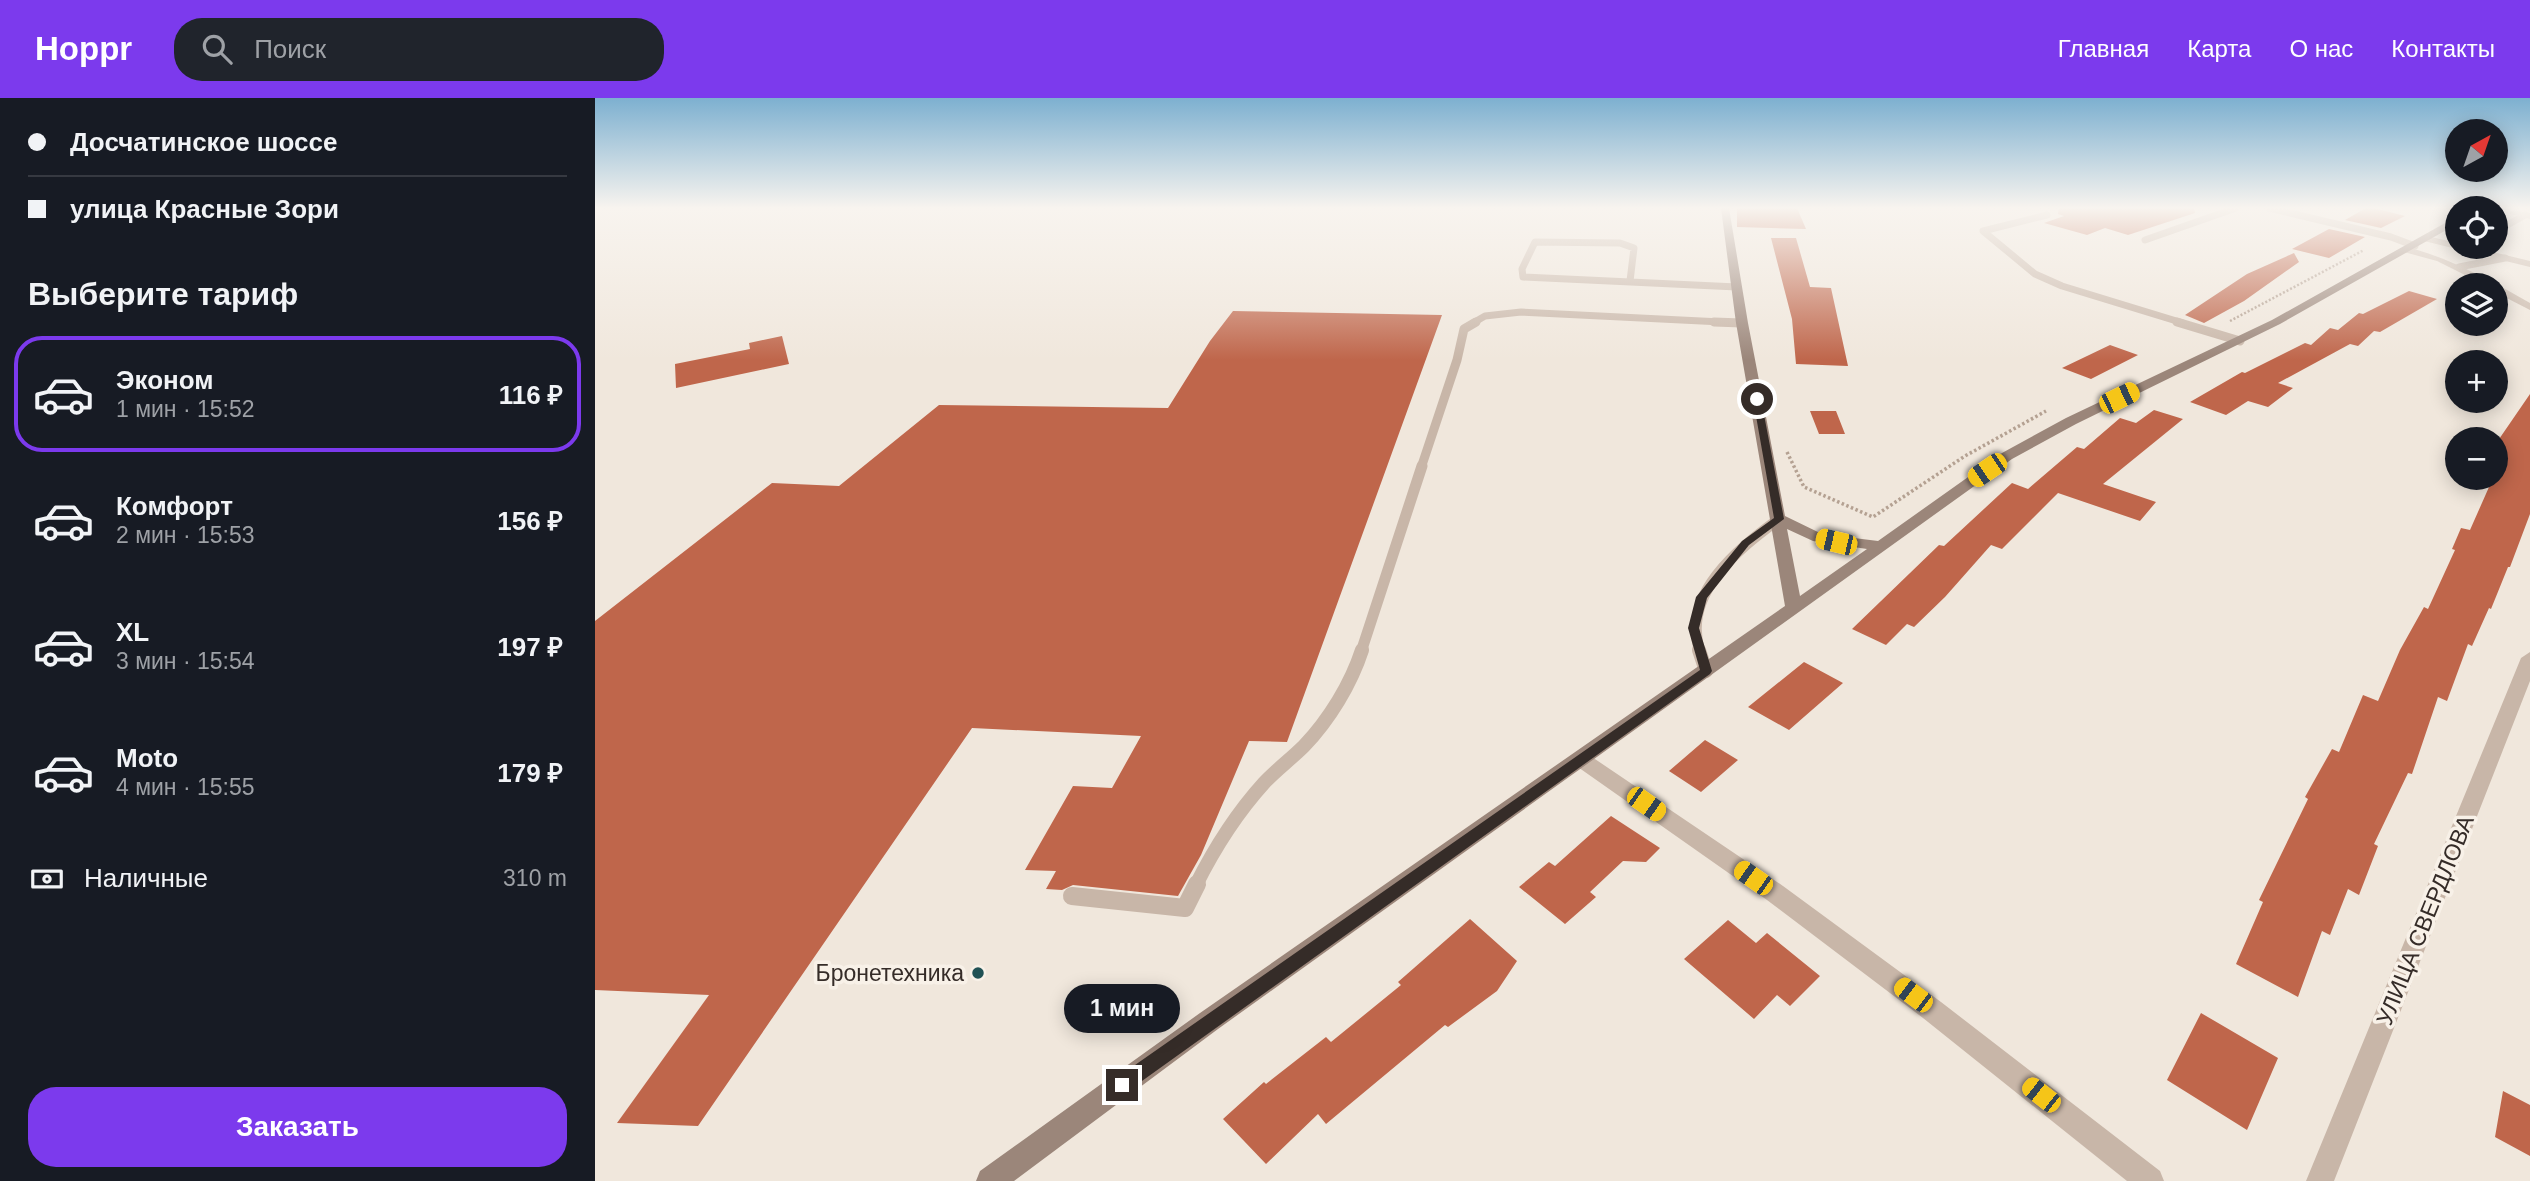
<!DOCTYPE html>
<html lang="ru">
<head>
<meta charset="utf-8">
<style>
	:root { --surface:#171b24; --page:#20242c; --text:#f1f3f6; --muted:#9ea1a6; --line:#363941; --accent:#7c3aed }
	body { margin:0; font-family:Helvetica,sans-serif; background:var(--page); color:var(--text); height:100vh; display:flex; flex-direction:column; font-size:26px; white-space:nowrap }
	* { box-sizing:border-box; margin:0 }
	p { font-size:23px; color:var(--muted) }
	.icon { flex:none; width:38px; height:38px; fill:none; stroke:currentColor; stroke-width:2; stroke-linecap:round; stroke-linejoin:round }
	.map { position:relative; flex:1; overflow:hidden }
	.panel { display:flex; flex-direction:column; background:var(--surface); width:595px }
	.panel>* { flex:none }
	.guide { display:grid; align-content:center; height:154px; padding:0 28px; background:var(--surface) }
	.needle { width:46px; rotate:40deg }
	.fabs { position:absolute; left:1850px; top:21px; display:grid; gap:14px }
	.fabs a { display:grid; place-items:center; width:63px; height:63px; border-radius:50%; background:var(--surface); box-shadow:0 4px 18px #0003; font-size:35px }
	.end { position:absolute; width:32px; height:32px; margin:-16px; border:9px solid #352c28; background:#fff; box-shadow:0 0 0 4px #fff }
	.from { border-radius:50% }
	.bubble { position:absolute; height:49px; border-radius:24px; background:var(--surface); box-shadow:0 4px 18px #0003; font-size:23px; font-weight:700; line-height:49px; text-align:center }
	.car { position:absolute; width:21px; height:42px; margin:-21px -10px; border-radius:9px; box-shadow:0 0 5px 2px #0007; background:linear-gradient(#f5c518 24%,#345 0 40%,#f5c518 0 76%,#345 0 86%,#f5c518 0) }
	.guide b { display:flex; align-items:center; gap:24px; height:66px; font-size:26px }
	.guide b+b { border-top:2px solid var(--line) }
	.guide i { width:18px; height:18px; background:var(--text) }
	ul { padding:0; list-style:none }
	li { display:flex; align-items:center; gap:21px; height:116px; margin:0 14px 10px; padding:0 14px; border:4px solid transparent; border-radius:28px }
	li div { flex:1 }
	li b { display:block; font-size:26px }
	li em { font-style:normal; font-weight:700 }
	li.active { border-color:var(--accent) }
	li>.icon { width:63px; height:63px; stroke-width:1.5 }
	h2 { padding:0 28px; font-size:32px; line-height:84px }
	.pay { display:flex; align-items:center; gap:18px; height:77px; padding:0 28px; font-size:26px }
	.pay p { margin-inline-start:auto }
	.cta { display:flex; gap:14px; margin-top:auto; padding:14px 28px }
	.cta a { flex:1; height:80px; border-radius:28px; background:var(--accent); color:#fff; font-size:28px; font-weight:700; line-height:80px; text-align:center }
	header { display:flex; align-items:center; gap:42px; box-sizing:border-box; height:98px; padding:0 35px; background:var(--accent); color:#fff }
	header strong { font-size:33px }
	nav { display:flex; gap:38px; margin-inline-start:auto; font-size:24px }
	.search { width:490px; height:63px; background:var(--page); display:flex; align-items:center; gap:18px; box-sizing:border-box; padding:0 24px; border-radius:28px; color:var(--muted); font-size:26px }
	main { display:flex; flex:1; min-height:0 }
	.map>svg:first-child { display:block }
</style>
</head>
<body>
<header>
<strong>Hoppr</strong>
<div class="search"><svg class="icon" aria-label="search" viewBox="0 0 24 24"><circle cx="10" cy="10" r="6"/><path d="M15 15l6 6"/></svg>Поиск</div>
<nav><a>Главная</a><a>Карта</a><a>О нас</a><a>Контакты</a></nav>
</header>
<main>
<section class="panel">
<div class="guide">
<b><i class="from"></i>Досчатинское шоссе</b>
<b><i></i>улица Красные Зори</b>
</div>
<h2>Выберите тариф</h2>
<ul>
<li class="active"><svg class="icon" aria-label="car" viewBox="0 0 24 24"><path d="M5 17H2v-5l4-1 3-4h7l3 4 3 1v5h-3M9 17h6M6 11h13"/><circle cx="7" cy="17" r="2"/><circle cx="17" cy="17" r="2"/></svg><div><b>Эконом</b><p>1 мин · 15:52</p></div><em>116 ₽</em></li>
<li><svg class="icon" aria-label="car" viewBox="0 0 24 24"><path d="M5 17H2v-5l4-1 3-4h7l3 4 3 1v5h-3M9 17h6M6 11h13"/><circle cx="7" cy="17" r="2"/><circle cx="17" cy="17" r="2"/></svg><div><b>Комфорт</b><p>2 мин · 15:53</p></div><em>156 ₽</em></li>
<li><svg class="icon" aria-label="car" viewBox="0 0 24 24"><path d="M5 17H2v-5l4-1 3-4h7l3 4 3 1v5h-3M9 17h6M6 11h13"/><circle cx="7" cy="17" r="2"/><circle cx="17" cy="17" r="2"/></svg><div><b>XL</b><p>3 мин · 15:54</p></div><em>197 ₽</em></li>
<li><svg class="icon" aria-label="car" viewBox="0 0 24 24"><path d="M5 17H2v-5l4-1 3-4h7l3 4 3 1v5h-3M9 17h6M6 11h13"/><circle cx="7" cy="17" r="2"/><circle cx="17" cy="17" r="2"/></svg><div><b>Moto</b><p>4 мин · 15:55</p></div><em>179 ₽</em></li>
</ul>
<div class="pay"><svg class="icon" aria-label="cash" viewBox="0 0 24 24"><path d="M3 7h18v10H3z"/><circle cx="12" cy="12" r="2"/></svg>Наличные<p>310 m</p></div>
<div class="cta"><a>Заказать</a></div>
</section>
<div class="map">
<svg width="1935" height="1083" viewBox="0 0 1935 1083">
	<rect width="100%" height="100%" fill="#f0e7dc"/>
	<path fill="#bf664b" d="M1142,110H1202L1211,131L1142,129Z
		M1464,110H1599L1600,115L1533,137L1510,130L1492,137L1449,125L1469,118L1463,116Z
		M1771,110H1779L1810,118L1786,130L1750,122Z
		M1734,131L1770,139L1734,160L1697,151Z
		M1176,140H1201L1215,189L1236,190L1253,268L1201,266L1197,221Z
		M1699,155L1704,164L1649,203L1609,225L1590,217L1652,176Z
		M1814,193L1842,201L1785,234L1779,233L1763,248L1755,246L1683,285L1698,290L1673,309L1653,303L1631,317L1595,304L1647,274L1650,275L1710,245L1716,247L1735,230L1743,232L1764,215L1768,216Z
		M638,213L847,217L692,644L654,643L606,757L583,798L478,787L467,792L451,791L461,773L430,772L478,688L517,690L546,638L377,630L103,1028L22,1025L114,897L0,892V523L177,385L244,388L344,307L573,310L615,243Z
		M187,238L194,266L81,290L80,266L155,251L154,245Z
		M1515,247L1543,257L1496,281L1467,270Z
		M1935,296V416L1915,469H1913L1896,511L1894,510L1877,548L1873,546L1852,603L1843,599L1817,676L1813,675L1779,746L1783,748L1764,797L1753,791L1735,837L1727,833L1703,899L1641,866L1668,804L1664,802L1713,701L1710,699L1737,651L1744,654L1768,597L1783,603L1805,552L1829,509L1833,511L1860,452L1857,451L1866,430L1875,432L1898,380H1900V347Z
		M1559,312L1588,321L1508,386L1561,404L1545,423L1463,395L1407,451L1396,447L1350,499L1319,529L1312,526L1291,547L1257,531L1344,447L1349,448L1417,385L1433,391L1482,349L1489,351L1525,320L1541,325Z
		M1215,313H1241L1250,336H1224Z
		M1209,564L1248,585L1194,632L1153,609Z
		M1110,642L1143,662L1106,694L1074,673Z
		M1016,718L1065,750L1051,764L1028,763L995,794L1001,799L970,826L924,789L954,764L960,768Z
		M875,821L922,863L902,893L853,929L850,927L731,1026L723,1016L671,1066L628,1021L669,984L671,986L731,939L736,944L806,887L803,884Z
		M1133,822L1161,845L1172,835L1225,878L1195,908L1182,897L1159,921L1089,861Z
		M1606,915L1683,960L1652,1032L1572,982Z
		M1908,993L1935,1007V1058L1900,1039Z"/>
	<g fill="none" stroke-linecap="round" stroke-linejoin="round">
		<path stroke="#b4a192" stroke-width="2.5" stroke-dasharray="2 2" stroke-linecap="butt" d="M1635,223L1769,152"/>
		<path stroke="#b4a192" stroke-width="3.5" stroke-dasharray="2.5 2.5" stroke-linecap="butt" d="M1192,354L1209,389L1278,419L1370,358L1451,313"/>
		<path stroke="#c8b6a8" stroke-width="7" d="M1674,110L1796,139L1820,148
			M1452,117L1388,133L1440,176L1467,188L1588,225
			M1900,134L1930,117
			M1550,142L1641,110
			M1864,169L1910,160
			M1035,183L1039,150L1025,145L940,144L927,171L928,179L1142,189
			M878,225L890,218L926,214L1147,225"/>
		<path stroke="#c8b6a8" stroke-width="9" d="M1119,224L1147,225
			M1582,224L1645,243
			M826,370L862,262L869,231L881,224"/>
		<path stroke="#c8b6a8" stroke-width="11" d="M766,554L827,368
			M1105,554C1086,496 1142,452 1184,421"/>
		<path stroke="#c8b6a8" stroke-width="14" d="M1104,552L1111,573
			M601,787C620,749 640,717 669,685C681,672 696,661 709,648C734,622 756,586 767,552"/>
		<path stroke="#c8b6a8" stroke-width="18" d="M477,798L590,810L602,786"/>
		<path fill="#c8b6a8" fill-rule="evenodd" d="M1900,110L1935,115V121L1900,112Z
			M1832,138L1862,145V149H1877L1935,163V169L1829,143L1827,141Z
			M1812,149C1857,161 1895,182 1935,205V212L1900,194V187H1890L1842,163L1809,154V150Z
			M1935,554V583L1739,1083H1711L1926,560Z
			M987,655L994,657L1188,788L1346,904L1565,1073L1569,1083H1532L1328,920L1172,802L980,667L977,662L980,657Z"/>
		<path fill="#9b867a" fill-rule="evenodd" d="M1126,110H1134L1153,225L1190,418L1227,436L1283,443L1407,355L1471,320L1677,222L1859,120L1862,119V126L1685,226L1481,326L1417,361L623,931L419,1083H381L385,1073L605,915L1190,508L1141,225ZM1192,431L1218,443L1272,451L1205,498Z"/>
	</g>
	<linearGradient id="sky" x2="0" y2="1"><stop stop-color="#7db0d0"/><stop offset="0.42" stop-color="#f8f4ef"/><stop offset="1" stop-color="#f8f4ef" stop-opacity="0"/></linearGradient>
	<rect width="1935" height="262" fill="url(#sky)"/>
	<path fill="#352c28" d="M1162,299L1166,301L1189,421L1154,447L1112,500L1104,530L1117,573L1115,576L533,993L527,995L520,993L518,987L520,981L1105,572L1093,530L1101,499L1147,443L1179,420L1158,301Z"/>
	<circle fill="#205154" stroke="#f8f1e8" stroke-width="2.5" cx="383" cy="875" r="7"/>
	<g text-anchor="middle" stroke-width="7" stroke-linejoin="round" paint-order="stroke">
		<g font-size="23" fill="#352c28" stroke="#f8f1e8">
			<text transform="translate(1830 822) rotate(-68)" y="8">УЛИЦА СВЕРДЛОВА</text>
		</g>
		<g font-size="23" fill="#352c28" stroke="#f8f1e8" text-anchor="end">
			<text x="369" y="883">Бронетехника</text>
		</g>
	</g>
</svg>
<div class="fabs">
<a><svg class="needle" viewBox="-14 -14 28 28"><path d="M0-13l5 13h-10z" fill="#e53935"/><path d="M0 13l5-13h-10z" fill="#9ea1a6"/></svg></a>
<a><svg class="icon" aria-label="locate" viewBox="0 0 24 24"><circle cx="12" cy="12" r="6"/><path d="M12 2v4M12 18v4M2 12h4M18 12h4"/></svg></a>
<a><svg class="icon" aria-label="layers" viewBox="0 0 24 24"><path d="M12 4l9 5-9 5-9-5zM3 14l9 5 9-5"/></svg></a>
<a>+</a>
<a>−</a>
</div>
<i class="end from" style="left:1162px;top:301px"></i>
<i class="end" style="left:527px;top:987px"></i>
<div class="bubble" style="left:469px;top:886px;width:116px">1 мин</div>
<i class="car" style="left:1524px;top:300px;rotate:64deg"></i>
<i class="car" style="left:1392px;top:372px;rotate:236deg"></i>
<i class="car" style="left:1241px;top:444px;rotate:283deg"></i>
<i class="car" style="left:1051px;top:706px;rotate:125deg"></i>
<i class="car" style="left:1158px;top:780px;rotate:305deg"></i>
<i class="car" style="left:1318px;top:897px;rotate:307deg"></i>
<i class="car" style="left:1446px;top:997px;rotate:308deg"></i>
</div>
</main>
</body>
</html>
